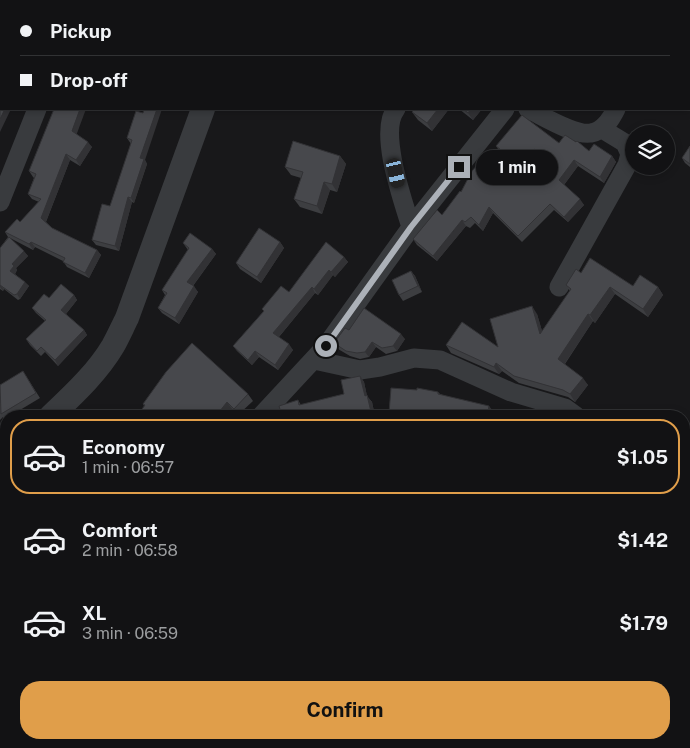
<!DOCTYPE html>
<html lang="en">
<head>
<meta charset="utf-8">
<style>
	:root { --surface:#121214; --page:#1f2022; --text:#f1f3f6; --muted:#9c9ea0; --line:#313234; --accent:#e09e4a }
	body { margin:0; font-family:"Public Sans",sans-serif; background:var(--page); color:var(--text); height:100vh; display:flex; flex-direction:column; font-size:19px; white-space:nowrap }
	* { box-sizing:border-box; margin:0 }
	p { font-size:16px; color:var(--muted) }
	.icon { flex:none; width:28px; height:28px; fill:none; stroke:currentColor; stroke-width:2; stroke-linecap:round; stroke-linejoin:round }
	.map { position:relative; flex:1; overflow:hidden }
	.drawer { position:absolute; left:0px; top:410px; width:690px; height:339px; display:flex; flex-direction:column; background:var(--surface); border-radius:20px 20px 0 0; box-shadow:0 2px 8px #0003,0 0 0 1px var(--line) }
	.drawer>* { flex:none }
	.hud { position:absolute; left:0px; top:0px; width:690px; height:110px; box-shadow:0 2px 8px #0003,0 0 0 1px var(--line); display:grid; align-content:center; height:110px; padding:0 20px; background:var(--surface) }
	.tools { position:absolute; left:625px; top:125px; display:grid; gap:10px }
	.tools a { display:grid; place-items:center; width:50px; height:50px; border-radius:50%; background:var(--surface); box-shadow:0 2px 8px #0003,0 0 0 1px var(--line); font-size:25px }
	.end { position:absolute; width:22px; height:22px; margin:-11px; border:6px solid #acb1b8; background:#111; box-shadow:0 0 0 2px #111 }
	.from { border-radius:50% }
	.bubble { position:absolute; height:35px; border-radius:18px; background:var(--surface); box-shadow:0 2px 8px #0003,0 0 0 1px var(--line); font-size:16px; font-weight:700; line-height:35px; text-align:center }
	.car { position:absolute; width:15px; height:30px; margin:-15px -8px; border-radius:6px; box-shadow:0 0 4px 1px #0007; background:linear-gradient(#222 24%,#8ab4d8 0 40%,#222 0 76%,#8ab4d8 0 86%,#222 0) }
	.hud b { display:flex; align-items:center; gap:18px; height:48px; font-size:19px }
	.hud b+b { border-top:1px solid var(--line) }
	.hud i { width:12px; height:12px; background:var(--text) }
	ul { padding:9px 0 0; list-style:none }
	li { display:flex; align-items:center; gap:15px; height:75px; margin:0 10px 8px; padding:0 10px; border:2px solid transparent; border-radius:20px }
	li div { flex:1 }
	li b { display:block; font-size:19px }
	li em { font-style:normal; font-weight:700 }
	li.on { border-color:var(--accent) }
	li>.icon { width:45px; height:45px; stroke-width:1.5 }
	.cta { display:flex; gap:10px; margin-top:auto; padding:10px 20px }
	.cta a { flex:1; height:58px; border-radius:20px; background:var(--accent); color:#111; font-size:20px; font-weight:700; line-height:58px; text-align:center }
	.map>svg:first-child { display:block }
</style>
</head>
<body>
<div class="map">
<svg width="690" height="748" viewBox="0 0 690 748">
	<rect width="100%" height="100%" fill="#18181a"/>
	<path fill="#242427" d="M6,707V742L74,743L79,748H0V713Z"/>
	<g fill="none" stroke-linecap="round" stroke-linejoin="round">
		<path stroke="#393b3e" stroke-width="19" d="M74,1V0
			M479,1L480,0
			M671,1V0
			M396,109C378,131 403,201 411,227
			M528,109C543,116 575,136 591,133C604,131 611,119 616,109
			M0,202L37,109
			M559,287L627,165L630,154L625,143L602,129
			M314,360L360,370L380,367L414,358L440,360L511,392L565,408L576,416
			M261,416L326,346L412,226L505,109
			M684,440H690
			M684,586H690
			M0,682L6,676
			M423,748L426,742"/>
		<path stroke="#393b3e" stroke-width="24" d="M240,1V0
			M51,416C73,395 97,373 113,346C118,337 122,328 127,318L203,109
			M0,466L6,460
			M649,742L690,748
			M190,748L196,742"/>
	</g>
	<path fill="#3d3e41" d="M0,0H32L30,1H1Z
		M96,0H190V1H95Z
		M305,0H356V1H309Z
		M595,0H637L636,1H594Z
		M689,40L690,41V60L689,61Z
		M449,109L432,131L418,120L412,112Z
		M459,109H482L473,120Z
		M136,111L145,160L147,164L134,203L132,202L119,251L96,245L92,240L110,206L131,144L127,138Z
		M76,134L92,147L80,166L70,160L46,222L52,228L97,250L101,255L89,278L67,267L63,261L35,247L33,250L10,238L28,256L16,268L17,270L15,274L29,286L20,299L18,300L4,289L3,291L0,289V248L8,237L5,232L20,222L39,202L32,199L28,194L34,178L33,177L29,171Z
		M559,143L589,151L612,156L616,162L604,183L578,166L564,185L584,205L568,222L554,210L522,242L493,213L483,231L475,223L470,228L466,226L437,261L417,245L413,239L442,215L461,192L521,177L520,178L539,183L554,166L538,155L525,172L500,152L496,146Z
		M690,146V167L685,163L682,158Z
		M340,156L346,164L337,192L330,190L322,214L300,207L294,199L301,178L291,175L285,167Z
		M280,242L284,248L261,283L240,269L236,263Z
		M183,243L212,249L216,254L193,286L198,292L179,324L162,313L158,308L165,295L162,290L188,250Z
		M344,257L348,262L335,277L333,275L318,295L315,293L279,337L293,350L278,370L259,357L252,365L237,351L233,346L264,311L262,309Z
		M411,271L415,276L422,292L403,301L399,295Z
		M581,273L633,286L658,287L663,295L648,317L615,294L595,323L593,321L565,364L588,385L575,402L568,397L519,383L502,371L499,374L451,353L446,345L498,347L537,314L542,331L570,291L566,285Z
		M74,295L77,300L66,314L84,330L87,335L58,366L45,352L41,356L30,345L26,339L45,321L36,313L32,308L49,298Z
		M349,330L405,339L397,351L386,354L376,347L369,357L360,359L350,356L338,349L334,343Z
		M26,376L40,398L10,416H6V419L4,420L3,417L0,420V385Z
		M360,376L364,382L367,396L372,402L375,416H282L298,400L301,405L344,394Z
		M438,392L440,394L494,412L493,414L503,416H391L389,413Z
		M248,394L253,401L238,415L232,409L144,406L143,404Z
		M690,452V485H684V453Z
		M6,583V646L0,652V589Z
		M690,609V636L687,631Z
		M684,660L690,661V694L684,693Z
		M80,742H112L116,747L84,748Z
		M370,742H412L407,748H396L394,746Z"/>
	<path fill="#323235" d="M345,0H356V1H345Z
		M5,109H11L0,132V119Z
		M80,109H86L76,136L72,131Z
		M157,109H162L145,160L147,164L134,203L131,198L140,158Z
		M438,109H449L432,131L427,123Z
		M471,109H482L473,120L468,113Z
		M88,142L92,147L80,166L76,160Z
		M534,149L538,155L525,172L521,166Z
		M66,154L70,160L45,224L41,218Z
		M340,156L346,164L337,192L332,184Z
		M612,156L616,162L604,183L600,177Z
		M574,160L578,166L563,186L559,180Z
		M517,171L521,177L517,182L512,177Z
		M324,182L330,190L322,214L317,206Z
		M128,197L132,202L119,251L115,246Z
		M580,199L584,205L568,222L564,217Z
		M489,207L493,213L483,231L479,225Z
		M462,220L466,226L437,261L433,256Z
		M31,242L35,247L33,250L29,244Z
		M280,242L284,248L261,283L257,277Z
		M212,249L216,254L191,288L187,282Z
		M97,250L101,255L89,278L85,273Z
		M24,251L28,256L16,268L17,270L14,276L10,271L12,264Z
		M344,257L348,262L335,277L331,272Z
		M329,270L333,275L318,295L314,289Z
		M411,271L415,276L422,292L418,286Z
		M25,282L29,286L20,299L17,294Z
		M0,285L4,289L3,291L0,287Z
		M194,286L198,292L179,324L175,318Z
		M312,287L315,293L277,339L273,333Z
		M610,287L615,294L595,323L590,315Z
		M658,287L663,295L648,317L643,309Z
		M74,295L77,300L65,315L61,310Z
		M532,306L537,314L545,341L540,334Z
		M588,314L593,321L563,366L558,359Z
		M84,330L87,335L58,366L55,360Z
		M401,334L405,339L397,351L393,346Z
		M372,342L376,347L369,357L365,352Z
		M289,344L293,350L278,370L275,365Z
		M255,351L259,357L252,365L248,360Z
		M496,363L502,371L499,374L494,367Z
		M360,376L364,382L367,396L372,402L375,416H372L365,396Z
		M583,378L588,385L575,402L570,394Z
		M227,402L232,409L226,416H216Z
		M489,406L494,412L493,416L488,412Z
		M684,538L685,540L686,557L684,553Z
		M389,742H391L394,746L392,748H384Z"/>
	<path fill="#47484c" stroke="#323235" d="M0,0H22L21,1H1V109H5L0,119Z
		M96,0H122L121,1H95Z
		M137,0H185V1H141Z
		M326,0H345V1H329Z
		M595,0H625L624,1H594Z
		M689,40L690,41V51L689,52Z
		M54,109H80L72,131L88,142L76,160L66,154L41,218L52,228L97,250L85,273L63,262L65,258L31,242L29,244L5,232L17,219L20,222L41,199L28,194L36,174L29,171Z
		M144,109H157L140,158L144,159L131,198L128,197L115,246L92,240L102,204L110,206L132,140L127,138L136,111L143,113Z
		M415,109H438L427,123L412,112Z
		M463,109H471L468,113Z
		M522,115L559,143L565,135L576,142L577,141L589,151L594,144L612,156L600,177L574,160L559,180L580,199L564,217L550,204L518,236L489,207L479,225L471,217L465,222L462,220L433,256L413,239L437,210L442,215L460,191L461,192L472,171L479,163L517,171L512,177L539,183L555,165L534,149L521,166L496,146Z
		M293,141L340,156L332,184L324,182L317,206L294,199L303,172L285,167Z
		M690,146V164L682,158Z
		M259,228L280,242L257,277L236,263Z
		M190,233L212,249L187,282L194,286L175,318L158,308L167,293L162,290L189,248L183,243Z
		M9,237L24,251L12,264L14,266L10,271L25,282L17,294L14,295L0,285V248Z
		M326,242L344,257L331,272L329,270L314,289L312,287L273,333L289,344L275,365L255,351L248,360L233,346L264,311L262,309L281,286L289,292Z
		M590,258L633,286L640,275L658,287L643,309L610,287L590,315L588,314L558,359L583,378L570,394L563,390L514,376L496,363L494,367L446,345L462,322L498,347L490,319L532,306L540,334L571,289L566,285L576,269L581,273Z
		M411,271L418,286L399,295L392,280Z
		M61,284L74,295L61,310L84,330L55,360L41,347L37,351L26,339L46,320L32,308L44,294L49,298Z
		M364,308L401,334L393,346L382,348L372,342L365,352L357,353L346,351L334,343L345,328L349,330Z
		M192,343L248,394L234,409L227,402L216,416H137L145,405L143,404L166,372Z
		M23,371L36,393L1,414L0,385Z
		M360,376L365,396L367,395L372,416H349L348,413L335,416H282L279,406L298,400L299,405L344,394L341,380Z
		M391,388L417,390V388L438,392V394L489,406L488,412L503,416H412H413L389,413Z
		M532,413L542,416H531Z
		M690,452V479H684V453Z
		M0,527L5,532L6,531V549L0,540Z
		M6,583V637L0,643V589Z
		M684,601L690,609V631H687L684,619Z
		M684,660L690,661V689L684,688Z
		M80,742H111L103,748H84Z
		M370,742H389L384,748H365Z
		M392,742H403L397,748Z
		M562,742V748H511L519,744L521,747Z"/>
	<g fill="none" stroke-linecap="round" stroke-linejoin="round">
		<path stroke="#acb1b8" stroke-width="6" d="M326,346L411,227L459,167"/>
	</g>
</svg>
<div class="tools">
<a><svg class="icon" aria-label="layers" viewBox="0 0 24 24"><path d="M12 4l9 5-9 5-9-5zM3 14l9 5 9-5"/></svg></a>
</div>
<i class="end from" style="left:326px;top:346px"></i>
<i class="end" style="left:459px;top:167px"></i>
<div class="bubble" style="left:476px;top:150px;width:82px">1 min</div>
<i class="car" style="left:396px;top:173px;rotate:167deg"></i>
<div class="hud">
<b><i class="from"></i>Pickup</b>
<b><i></i>Drop-off</b>
</div>
<section class="drawer">
<ul>
<li class="on"><svg class="icon" aria-label="car" viewBox="0 0 24 24"><path d="M5 17H2v-5l4-1 3-4h7l3 4 3 1v5h-3M9 17h6M6 11h13"/><circle cx="7" cy="17" r="2"/><circle cx="17" cy="17" r="2"/></svg><div><b>Economy</b><p>1 min · 06:57</p></div><em>$1.05</em></li>
<li><svg class="icon" aria-label="car" viewBox="0 0 24 24"><path d="M5 17H2v-5l4-1 3-4h7l3 4 3 1v5h-3M9 17h6M6 11h13"/><circle cx="7" cy="17" r="2"/><circle cx="17" cy="17" r="2"/></svg><div><b>Comfort</b><p>2 min · 06:58</p></div><em>$1.42</em></li>
<li><svg class="icon" aria-label="car" viewBox="0 0 24 24"><path d="M5 17H2v-5l4-1 3-4h7l3 4 3 1v5h-3M9 17h6M6 11h13"/><circle cx="7" cy="17" r="2"/><circle cx="17" cy="17" r="2"/></svg><div><b>XL</b><p>3 min · 06:59</p></div><em>$1.79</em></li>
</ul>
<div class="cta"><a>Confirm</a></div>
</section>
</div>
</body>
</html>
